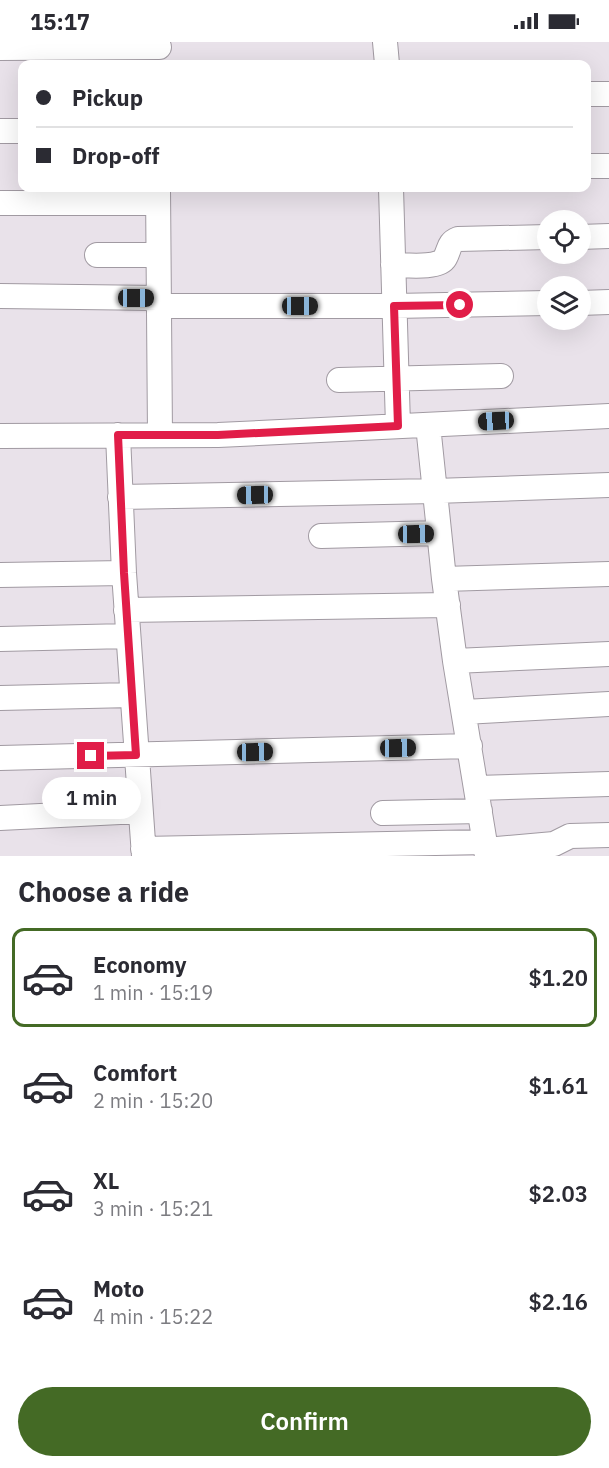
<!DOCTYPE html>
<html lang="en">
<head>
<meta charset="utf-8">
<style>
	:root { --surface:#fff; --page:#f7f7f7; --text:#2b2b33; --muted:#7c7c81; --line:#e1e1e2; --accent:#446a25 }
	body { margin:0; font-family:"IBM Plex Sans",sans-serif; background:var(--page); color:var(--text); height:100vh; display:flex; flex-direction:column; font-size:22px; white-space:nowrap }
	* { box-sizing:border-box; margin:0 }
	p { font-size:20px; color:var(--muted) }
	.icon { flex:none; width:33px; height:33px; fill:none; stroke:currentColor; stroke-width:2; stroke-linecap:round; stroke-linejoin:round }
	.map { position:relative; height:814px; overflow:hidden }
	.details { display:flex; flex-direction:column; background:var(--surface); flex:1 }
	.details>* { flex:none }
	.hud { position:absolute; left:18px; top:18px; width:573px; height:132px; border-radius:12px; box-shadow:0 6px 24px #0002; display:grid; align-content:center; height:132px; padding:0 18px; background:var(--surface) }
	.fabs { position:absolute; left:537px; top:168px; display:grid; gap:12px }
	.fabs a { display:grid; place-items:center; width:54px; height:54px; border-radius:50%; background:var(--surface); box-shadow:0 6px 24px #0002; font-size:30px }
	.end { position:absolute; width:27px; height:27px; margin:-14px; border:8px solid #e11d48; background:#fff; box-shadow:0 0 0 3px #fff }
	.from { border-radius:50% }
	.bubble { position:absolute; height:42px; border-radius:21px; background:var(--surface); box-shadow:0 6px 24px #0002; font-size:20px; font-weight:600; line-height:42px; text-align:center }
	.car { position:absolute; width:18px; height:36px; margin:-18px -9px; border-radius:8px; box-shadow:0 0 4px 2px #0007; background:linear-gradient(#222 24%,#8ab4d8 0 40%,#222 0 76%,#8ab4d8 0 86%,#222 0) }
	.hud b { display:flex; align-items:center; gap:21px; height:57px; font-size:22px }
	.hud b+b { border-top:2px solid var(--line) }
	.hud i { width:15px; height:15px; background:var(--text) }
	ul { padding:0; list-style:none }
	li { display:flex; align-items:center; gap:18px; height:99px; margin:0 12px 9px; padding:0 6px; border:3px solid transparent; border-radius:12px }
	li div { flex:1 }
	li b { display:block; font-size:22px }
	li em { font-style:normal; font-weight:600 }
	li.on { border-color:var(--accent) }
	li>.icon { width:54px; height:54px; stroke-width:1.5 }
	h2 { padding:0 18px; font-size:27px; line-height:72px }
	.cta { display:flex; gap:12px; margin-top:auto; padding:12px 18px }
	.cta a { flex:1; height:69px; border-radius:36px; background:var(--accent); color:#fff; font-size:24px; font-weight:600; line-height:69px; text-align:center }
	.status { display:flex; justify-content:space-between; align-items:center; height:42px; padding:0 30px; background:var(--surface); direction:ltr }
	.status svg { height:16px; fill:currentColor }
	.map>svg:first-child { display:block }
</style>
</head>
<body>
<div class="status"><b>15:17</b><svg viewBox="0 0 49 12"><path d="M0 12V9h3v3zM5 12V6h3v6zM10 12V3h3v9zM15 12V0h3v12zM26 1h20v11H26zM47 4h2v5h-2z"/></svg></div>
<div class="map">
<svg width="609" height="814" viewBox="0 0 609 814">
	<rect width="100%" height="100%" fill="#e9e2ea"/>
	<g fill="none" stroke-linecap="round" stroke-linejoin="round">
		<defs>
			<path id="minor" d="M385,0L387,22
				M0,6L159,5
				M586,52H609
				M0,89H22
				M586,124H609
				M158,146L160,393
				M391,146L398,384
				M0,161H158
				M580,195L609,194
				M97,213H158
				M393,223C405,223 439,227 445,216C450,207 448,201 458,197L548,195
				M0,254L158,256
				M580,261L609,260
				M158,264H394L548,261
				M339,338L501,334
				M428,383L444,537L455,619L487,814
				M118,393L124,531L144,814
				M0,394L218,393L609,374
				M120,455L435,449L609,443
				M321,494L439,491
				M0,533L124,531
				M444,537L609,532
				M126,568L448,563
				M0,597L128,594
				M455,619L609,612
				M0,656L132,653
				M464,670L609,662
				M0,716L470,704
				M477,746L609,742
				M383,771L480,769
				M0,776L140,769
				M143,807L484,800
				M486,808L554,802L570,794L609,793"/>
		</defs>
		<use href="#minor" stroke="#a19aa2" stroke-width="26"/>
		<use href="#minor" stroke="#fff" stroke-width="24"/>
	</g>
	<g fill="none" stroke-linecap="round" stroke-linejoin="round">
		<path stroke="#e11d48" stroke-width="8" d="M91,714L136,713L124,531L118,393H218L398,384L394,264L460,263"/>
	</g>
</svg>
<div class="fabs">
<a><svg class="icon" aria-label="locate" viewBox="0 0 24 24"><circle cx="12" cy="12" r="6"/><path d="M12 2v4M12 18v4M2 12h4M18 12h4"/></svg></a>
<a><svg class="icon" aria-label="layers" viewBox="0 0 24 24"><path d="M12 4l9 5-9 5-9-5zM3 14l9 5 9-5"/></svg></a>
</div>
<i class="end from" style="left:460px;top:263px"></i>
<i class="end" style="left:91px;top:714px"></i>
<div class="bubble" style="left:42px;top:735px;width:99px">1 min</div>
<i class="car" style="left:136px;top:256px;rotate:90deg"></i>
<i class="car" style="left:300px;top:264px;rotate:90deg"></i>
<i class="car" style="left:496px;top:379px;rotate:267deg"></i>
<i class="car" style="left:255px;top:453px;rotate:269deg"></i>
<i class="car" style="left:416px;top:492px;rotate:89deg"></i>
<i class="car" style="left:398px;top:706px;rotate:89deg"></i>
<i class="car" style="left:255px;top:710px;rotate:89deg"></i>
<div class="hud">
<b><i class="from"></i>Pickup</b>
<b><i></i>Drop-off</b>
</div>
</div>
<section class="details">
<h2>Choose a ride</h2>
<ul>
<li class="on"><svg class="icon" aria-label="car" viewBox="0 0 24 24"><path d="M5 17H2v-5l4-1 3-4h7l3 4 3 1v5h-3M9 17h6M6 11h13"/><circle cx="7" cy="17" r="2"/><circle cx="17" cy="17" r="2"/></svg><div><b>Economy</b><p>1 min · 15:19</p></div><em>$1.20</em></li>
<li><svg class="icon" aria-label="car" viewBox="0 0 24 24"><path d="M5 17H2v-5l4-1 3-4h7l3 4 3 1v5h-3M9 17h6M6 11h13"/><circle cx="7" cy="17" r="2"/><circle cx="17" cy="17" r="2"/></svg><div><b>Comfort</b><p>2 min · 15:20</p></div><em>$1.61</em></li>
<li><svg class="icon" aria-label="car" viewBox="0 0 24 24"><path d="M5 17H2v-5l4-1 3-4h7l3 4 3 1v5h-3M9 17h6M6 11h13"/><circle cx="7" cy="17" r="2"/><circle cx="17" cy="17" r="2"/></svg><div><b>XL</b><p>3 min · 15:21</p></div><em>$2.03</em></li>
<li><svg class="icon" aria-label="car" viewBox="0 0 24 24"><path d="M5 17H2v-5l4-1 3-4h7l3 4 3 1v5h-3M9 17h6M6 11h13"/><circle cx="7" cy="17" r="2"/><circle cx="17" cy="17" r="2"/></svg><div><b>Moto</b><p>4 min · 15:22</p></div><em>$2.16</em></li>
</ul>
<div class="cta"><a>Confirm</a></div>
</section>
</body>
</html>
